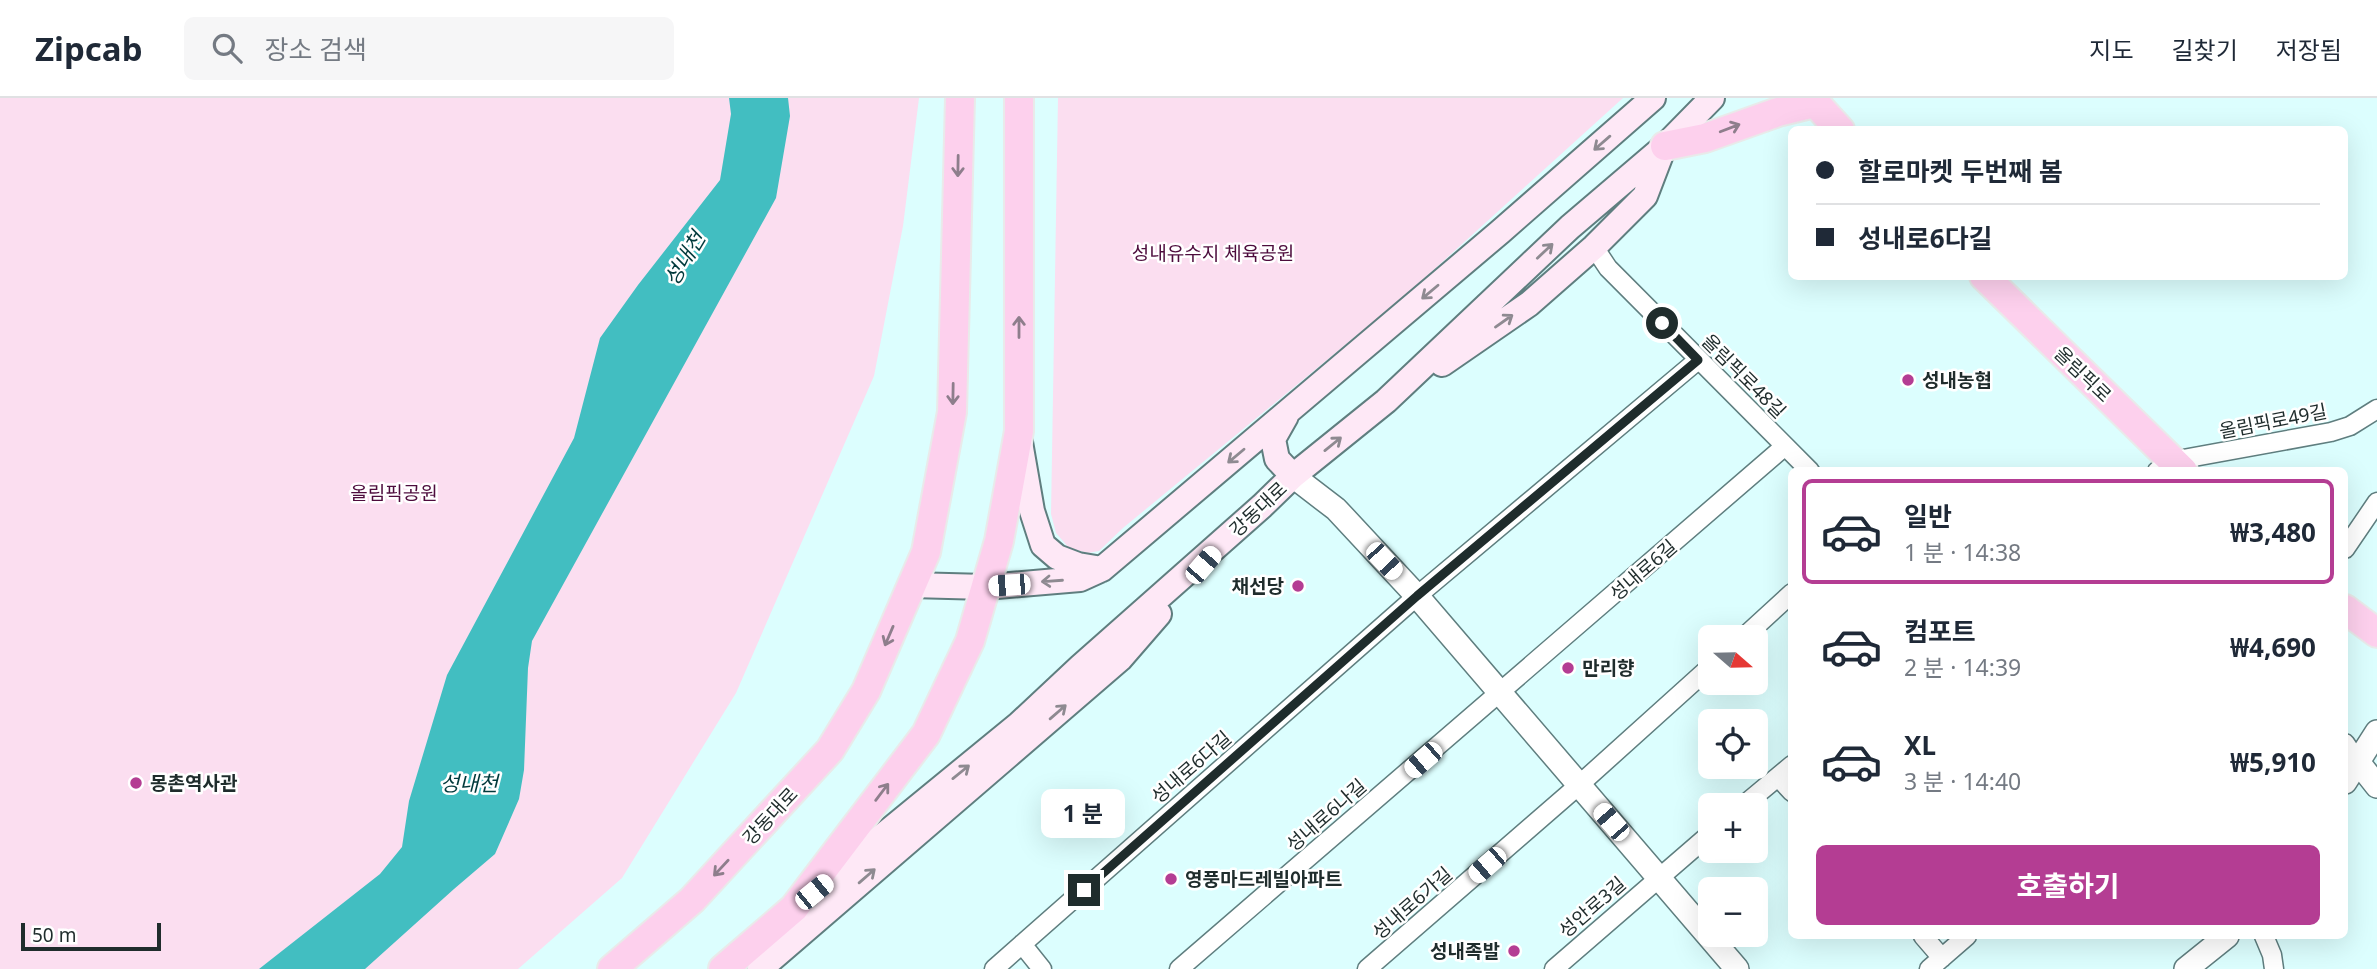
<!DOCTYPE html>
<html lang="ko">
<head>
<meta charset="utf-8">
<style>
	:root { --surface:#fff; --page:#f6f6f7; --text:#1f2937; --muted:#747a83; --line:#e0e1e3; --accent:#b43d93 }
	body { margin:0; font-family:"Noto Sans","Noto Sans KR",sans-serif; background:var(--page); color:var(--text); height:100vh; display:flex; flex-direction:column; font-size:26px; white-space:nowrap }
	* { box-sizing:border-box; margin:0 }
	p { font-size:23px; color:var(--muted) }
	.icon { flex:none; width:38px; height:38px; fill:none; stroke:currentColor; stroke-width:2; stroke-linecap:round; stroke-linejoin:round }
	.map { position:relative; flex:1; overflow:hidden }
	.details { position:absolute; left:1788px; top:369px; width:560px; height:472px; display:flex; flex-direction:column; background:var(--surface); border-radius:10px; box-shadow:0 7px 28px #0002 }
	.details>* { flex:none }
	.hud { position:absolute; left:1788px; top:28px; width:560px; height:154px; border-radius:10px; box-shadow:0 7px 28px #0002; display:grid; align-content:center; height:154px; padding:0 28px; background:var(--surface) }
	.needle { width:46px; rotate:110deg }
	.fabs { position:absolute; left:1698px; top:527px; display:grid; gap:14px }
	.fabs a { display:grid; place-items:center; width:70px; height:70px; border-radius:10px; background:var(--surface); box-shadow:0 7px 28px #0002; font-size:35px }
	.scale { position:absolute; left:21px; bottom:18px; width:140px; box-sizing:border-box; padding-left:7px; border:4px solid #1f2c2c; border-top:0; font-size:19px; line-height:24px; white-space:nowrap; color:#1f2c2c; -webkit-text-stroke:5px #fff; paint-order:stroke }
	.end { position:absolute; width:32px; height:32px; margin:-16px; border:9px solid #1f2c2c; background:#fff; box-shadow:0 0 0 4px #fff }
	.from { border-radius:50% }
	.bubble { position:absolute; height:49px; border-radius:10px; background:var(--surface); box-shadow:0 7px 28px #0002; font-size:23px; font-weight:700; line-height:49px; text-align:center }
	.car { position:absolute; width:21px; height:42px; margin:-21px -10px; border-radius:9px; box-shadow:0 0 5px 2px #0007; background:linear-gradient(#fff 24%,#345 0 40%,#fff 0 76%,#345 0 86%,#fff 0) }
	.hud b { display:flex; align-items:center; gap:24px; height:66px; font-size:26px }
	.hud b+b { border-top:2px solid var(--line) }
	.hud i { width:18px; height:18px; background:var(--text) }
	ul { padding:12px 0 0; list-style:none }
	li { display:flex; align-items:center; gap:21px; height:105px; margin:0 14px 10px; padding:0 14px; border:4px solid transparent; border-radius:10px }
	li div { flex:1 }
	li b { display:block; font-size:26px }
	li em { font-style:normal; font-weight:700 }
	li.selected { border-color:var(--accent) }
	li>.icon { width:63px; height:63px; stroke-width:1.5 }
	.cta { display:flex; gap:14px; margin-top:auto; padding:14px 28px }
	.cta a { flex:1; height:80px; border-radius:10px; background:var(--accent); color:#fff; font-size:28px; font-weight:700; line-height:80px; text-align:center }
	header { display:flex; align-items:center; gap:42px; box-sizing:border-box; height:98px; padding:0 35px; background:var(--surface); border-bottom:2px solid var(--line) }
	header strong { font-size:33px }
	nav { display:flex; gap:38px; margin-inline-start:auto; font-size:24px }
	.search { width:490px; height:63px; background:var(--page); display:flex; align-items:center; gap:18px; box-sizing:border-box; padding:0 24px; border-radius:10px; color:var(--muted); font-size:26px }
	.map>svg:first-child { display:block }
</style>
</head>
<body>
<header>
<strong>Zipcab</strong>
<div class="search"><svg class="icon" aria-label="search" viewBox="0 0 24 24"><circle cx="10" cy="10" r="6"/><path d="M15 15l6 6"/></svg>장소 검색</div>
<nav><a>지도</a><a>길찾기</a><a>저장됨</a></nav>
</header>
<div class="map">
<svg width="2377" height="871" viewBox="0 0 2377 871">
	<rect width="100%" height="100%" fill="#dcfefe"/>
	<path fill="#fbdef0" d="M0,0H919L903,128L874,278L736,595L622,780L518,871H0Z
		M1058,0H1623L1407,196L1123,430L1099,453L1088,455L1069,450L1056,435L1051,416Z"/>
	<path fill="#42bec1" d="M729,0H788L790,18L776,100L532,543L528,570L524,672L519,701L495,756L454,791L365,871H259L380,776L402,749L409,703L447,577L574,340L600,240L638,187L720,82L731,16Z"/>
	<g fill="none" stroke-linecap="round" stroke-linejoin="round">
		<defs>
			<path id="minor" d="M1594,149L1608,170L1810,373
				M2157,373L2172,363L2331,334L2350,328L2377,311
				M2345,451L2377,404
				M1744,539L1792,495
				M2345,645L2358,664
				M1778,679L1792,694
				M1744,707L1792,667
				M1923,838L1942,860
				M2264,838L2272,857L2274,871
				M1022,846L1042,871
				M994,871L1417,498L1698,262
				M1179,871L1785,348
				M1367,871L1579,687L1710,569
				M1554,871L1710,736
				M1929,871L1967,838"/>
			<path id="tertiary" d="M1293,378L1336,411L1417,498L1737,871
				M2358,664L2377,688
				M2345,684L2377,634
				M2186,871L2227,838"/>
			<path id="secondary" d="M1442,266L1529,206L1594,149L1645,98L1663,51
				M1286,318L1273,341L1277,361L1293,378
				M1020,344L1032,413L1043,447L1057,459L1078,467L1102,471
				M911,487L986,489L1080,481L1102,471L1500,134L1653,0
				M814,794L1019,626L1080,569L1262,408L1293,378L1386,303L1570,129L1665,48L1712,0
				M760,871L1120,561L1159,516"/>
			<path id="primary" d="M1811,0L1840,32
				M1665,48L1705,40L1778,14L1815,5
				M1984,178L2183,373
				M2345,511L2377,535
				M612,871L692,802L830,652L866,593L926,454L952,314L960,0
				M723,871L794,810L926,636L970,543L999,443L1019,333V0"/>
		</defs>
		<use href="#minor" stroke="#5f7e7f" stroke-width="21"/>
		<use href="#tertiary" stroke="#5f7e7f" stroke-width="26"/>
		<use href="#secondary" stroke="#5f7e7f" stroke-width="28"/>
		<use href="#primary" stroke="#e9eaea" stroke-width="32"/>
		<use href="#minor" stroke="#fff" stroke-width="18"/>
		<use href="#tertiary" stroke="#fff" stroke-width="23"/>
		<use href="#secondary" stroke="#fee8f6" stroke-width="24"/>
		<use href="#primary" stroke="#fdd0ed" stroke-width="28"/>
	</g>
	<defs><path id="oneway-shaft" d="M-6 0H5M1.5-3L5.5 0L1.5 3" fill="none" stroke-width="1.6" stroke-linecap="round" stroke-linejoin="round" transform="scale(1.75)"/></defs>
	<g stroke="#8e7e8c">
		<use href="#oneway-shaft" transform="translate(1730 30) rotate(-21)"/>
		<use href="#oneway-shaft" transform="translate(958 68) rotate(91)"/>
		<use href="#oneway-shaft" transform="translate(1019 229) rotate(-90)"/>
		<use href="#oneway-shaft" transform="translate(953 296) rotate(91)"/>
		<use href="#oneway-shaft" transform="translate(889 538) rotate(113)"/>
		<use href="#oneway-shaft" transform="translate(882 694) rotate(-53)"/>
		<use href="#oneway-shaft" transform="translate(721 770) rotate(133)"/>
	</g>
	<g stroke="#8e8a91">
		<use href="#oneway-shaft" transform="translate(1602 45) rotate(139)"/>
		<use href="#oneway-shaft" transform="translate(1545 153) rotate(-43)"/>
		<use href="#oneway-shaft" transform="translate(1430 194) rotate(140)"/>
		<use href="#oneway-shaft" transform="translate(1504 223) rotate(-35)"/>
		<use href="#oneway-shaft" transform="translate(1333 346) rotate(-39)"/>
		<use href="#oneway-shaft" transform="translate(1236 358) rotate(140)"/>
		<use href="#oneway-shaft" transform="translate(1052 483) rotate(176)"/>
		<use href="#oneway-shaft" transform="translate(1058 614) rotate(-41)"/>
		<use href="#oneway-shaft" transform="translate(961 674) rotate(-39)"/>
		<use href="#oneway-shaft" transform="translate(867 778) rotate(-41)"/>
	</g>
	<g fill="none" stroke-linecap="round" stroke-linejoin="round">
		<path stroke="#1f2c2c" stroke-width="9" d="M1084,792L1417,498L1698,262L1662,225"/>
	</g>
	<g fill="#b43d93" stroke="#fff" stroke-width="2.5">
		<circle cx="1908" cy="282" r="7"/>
		<circle cx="1298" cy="488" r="7"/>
		<circle cx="1568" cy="570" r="7"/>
		<circle cx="136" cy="685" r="7"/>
		<circle cx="1171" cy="781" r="7"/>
		<circle cx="1514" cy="853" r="7"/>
	</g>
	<g text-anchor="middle" stroke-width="5" stroke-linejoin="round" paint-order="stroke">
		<g font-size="19" fill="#4d0c3d" stroke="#fff">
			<text x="1213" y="162">성내유수지 체육공원</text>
			<text x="394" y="402">올림픽공원</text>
		</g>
		<g font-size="19" fill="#1f2c2c" stroke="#fff">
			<text transform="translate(2083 276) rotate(44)" y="7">올림픽로</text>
			<text transform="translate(1744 278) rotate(45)" y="7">올림픽로48길</text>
			<text transform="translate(2273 323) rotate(-11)" y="7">올림픽로49길</text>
			<text transform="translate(1258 411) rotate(-43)" y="7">강동대로</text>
			<text transform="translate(1643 472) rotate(-41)" y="7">성내로6길</text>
			<text transform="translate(1191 669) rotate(-41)" y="7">성내로6다길</text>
			<text transform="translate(1326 717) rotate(-41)" y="7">성내로6나길</text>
			<text transform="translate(770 718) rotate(-47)" y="7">강동대로</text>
			<text transform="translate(1412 805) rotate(-41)" y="7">성내로6가길</text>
			<text transform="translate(1592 809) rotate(-41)" y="7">성안로3길</text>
		</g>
		<g font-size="19" font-weight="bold" fill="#1f2c2c" stroke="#fff" text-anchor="start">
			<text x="1922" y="289">성내농협</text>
			<text x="1284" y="495" text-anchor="end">채선당</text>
			<text x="1582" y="577">만리향</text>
			<text x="150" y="692">몽촌역사관</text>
			<text x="1185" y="788">영풍마드레빌아파트</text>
			<text x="1500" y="860" text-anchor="end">성내족발</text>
		</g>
		<g font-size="21" font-style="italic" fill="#00393b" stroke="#fff">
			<text transform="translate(685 161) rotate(-59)" y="7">성내천</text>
			<text x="469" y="693">성내천</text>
		</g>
	</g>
</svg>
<div class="fabs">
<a><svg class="needle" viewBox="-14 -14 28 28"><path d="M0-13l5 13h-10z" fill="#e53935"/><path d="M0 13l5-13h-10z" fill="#747a83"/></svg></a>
<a><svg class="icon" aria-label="locate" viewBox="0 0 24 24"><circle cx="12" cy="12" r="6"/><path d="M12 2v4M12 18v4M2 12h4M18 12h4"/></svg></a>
<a>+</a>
<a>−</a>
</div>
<div class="scale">50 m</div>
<i class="end from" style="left:1662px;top:225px"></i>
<i class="end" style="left:1084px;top:792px"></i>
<div class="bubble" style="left:1041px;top:691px;width:84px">1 분</div>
<i class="car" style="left:1384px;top:463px;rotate:137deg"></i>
<i class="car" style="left:1203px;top:467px;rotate:41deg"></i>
<i class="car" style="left:1009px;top:487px;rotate:266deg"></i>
<i class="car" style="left:1423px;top:662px;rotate:229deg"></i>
<i class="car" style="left:1611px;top:724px;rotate:319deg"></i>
<i class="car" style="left:1487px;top:767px;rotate:229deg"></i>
<i class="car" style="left:814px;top:794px;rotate:51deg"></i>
<div class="hud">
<b><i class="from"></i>할로마켓 두번째 봄</b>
<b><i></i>성내로6다길</b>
</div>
<section class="details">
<ul>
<li class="selected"><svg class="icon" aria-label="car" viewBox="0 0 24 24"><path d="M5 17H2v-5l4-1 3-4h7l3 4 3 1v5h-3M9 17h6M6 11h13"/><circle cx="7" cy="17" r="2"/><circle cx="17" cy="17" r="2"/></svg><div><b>일반</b><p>1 분 · 14:38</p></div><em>₩3,480</em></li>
<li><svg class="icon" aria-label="car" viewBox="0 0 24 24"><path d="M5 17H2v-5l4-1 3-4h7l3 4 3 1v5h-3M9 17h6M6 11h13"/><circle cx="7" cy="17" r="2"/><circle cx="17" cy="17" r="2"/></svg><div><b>컴포트</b><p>2 분 · 14:39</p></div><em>₩4,690</em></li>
<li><svg class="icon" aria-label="car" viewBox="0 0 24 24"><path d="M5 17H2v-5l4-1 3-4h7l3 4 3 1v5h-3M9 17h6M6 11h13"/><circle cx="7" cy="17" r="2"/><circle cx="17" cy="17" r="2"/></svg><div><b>XL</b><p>3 분 · 14:40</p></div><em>₩5,910</em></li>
</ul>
<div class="cta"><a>호출하기</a></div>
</section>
</div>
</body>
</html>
